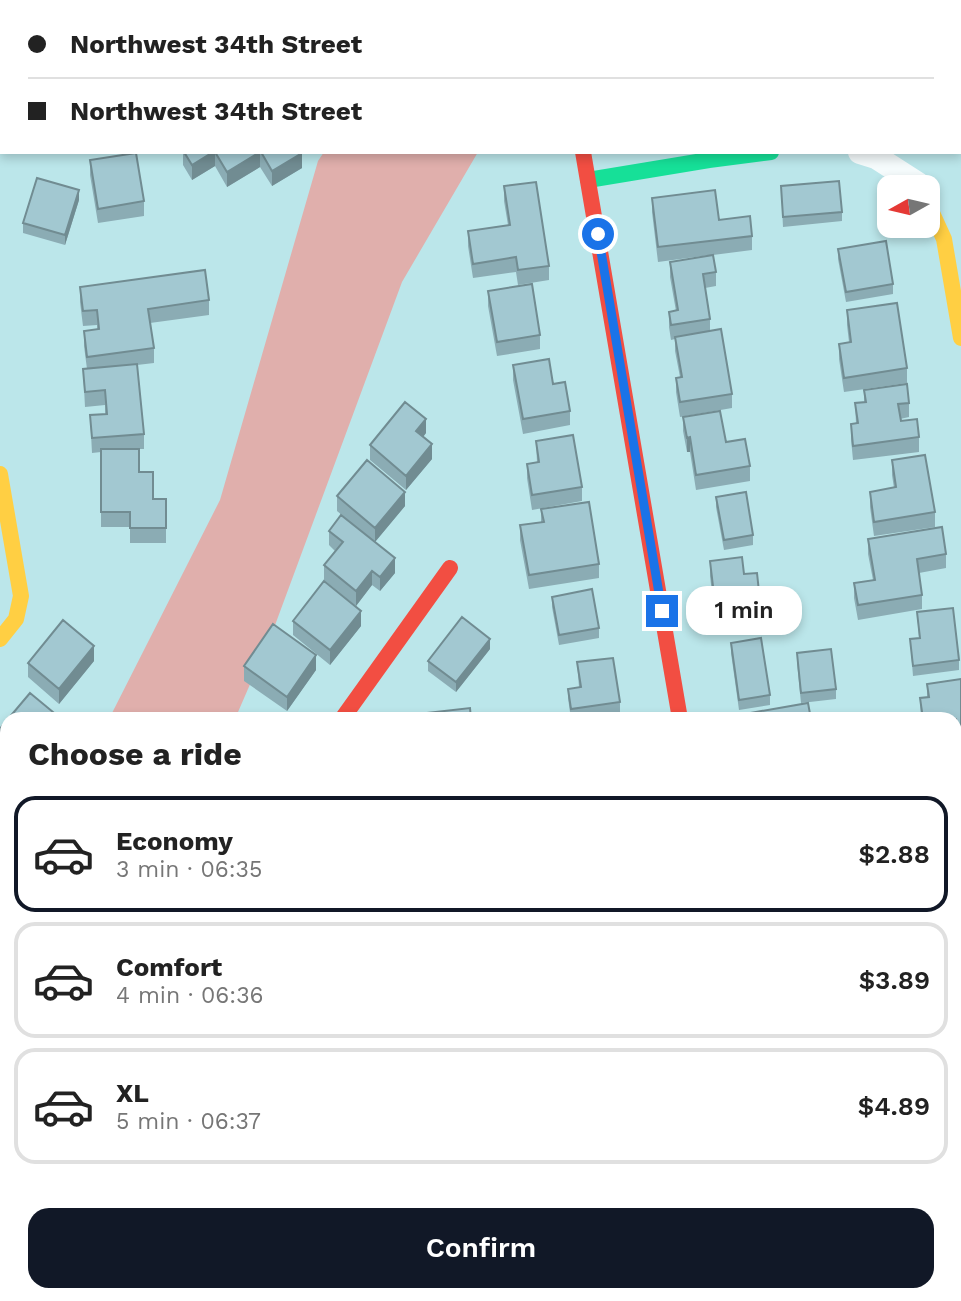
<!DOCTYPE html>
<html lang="en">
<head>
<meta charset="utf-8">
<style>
	:root { --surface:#fff; --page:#f2f2f2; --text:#222; --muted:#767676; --line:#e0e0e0; --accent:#111827 }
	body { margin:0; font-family:"Work Sans",sans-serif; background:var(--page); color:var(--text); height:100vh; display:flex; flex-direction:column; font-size:26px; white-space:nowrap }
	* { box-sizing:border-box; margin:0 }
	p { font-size:23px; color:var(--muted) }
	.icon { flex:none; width:38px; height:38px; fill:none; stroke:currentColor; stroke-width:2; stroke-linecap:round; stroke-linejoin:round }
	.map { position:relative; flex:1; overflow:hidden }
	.sheet { position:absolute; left:0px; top:712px; width:962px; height:590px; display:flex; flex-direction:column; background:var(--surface); border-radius:21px 21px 0 0; box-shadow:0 4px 10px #0003 }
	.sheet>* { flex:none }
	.hud { position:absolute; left:0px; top:0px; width:962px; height:154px; box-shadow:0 4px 10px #0003; display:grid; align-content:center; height:154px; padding:0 28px; background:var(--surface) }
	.needle { width:46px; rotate:262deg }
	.tools { position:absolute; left:877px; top:175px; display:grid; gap:14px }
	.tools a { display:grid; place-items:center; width:63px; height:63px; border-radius:14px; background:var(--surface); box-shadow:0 4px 10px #0003; font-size:35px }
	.end { position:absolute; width:32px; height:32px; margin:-16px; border:9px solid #1a73e8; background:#fff; box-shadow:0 0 0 4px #fff }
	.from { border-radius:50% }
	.bubble { position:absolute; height:49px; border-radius:21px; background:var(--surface); box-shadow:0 4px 10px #0003; font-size:23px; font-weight:600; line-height:49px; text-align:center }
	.hud b { display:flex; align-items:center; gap:24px; height:66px; font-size:26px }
	.hud b+b { border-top:2px solid var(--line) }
	.hud i { width:18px; height:18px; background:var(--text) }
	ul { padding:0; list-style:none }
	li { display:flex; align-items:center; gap:21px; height:116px; margin:0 14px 10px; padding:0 14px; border:4px solid var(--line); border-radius:21px }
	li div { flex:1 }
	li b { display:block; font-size:26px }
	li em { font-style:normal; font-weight:600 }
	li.selected { border-color:var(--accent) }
	li>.icon { width:63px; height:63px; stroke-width:1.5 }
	h2 { padding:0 28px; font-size:32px; line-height:84px }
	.action { display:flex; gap:14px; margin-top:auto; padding:14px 28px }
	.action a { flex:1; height:80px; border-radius:21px; background:var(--accent); color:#fff; font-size:28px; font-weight:600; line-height:80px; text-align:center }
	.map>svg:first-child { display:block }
</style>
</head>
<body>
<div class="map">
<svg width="961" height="1301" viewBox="0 0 961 1301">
	<rect width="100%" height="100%" fill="#bbe6ea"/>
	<path fill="#e0afac" d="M619,0H752L739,2H626Z
		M324,152H478L402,282L271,636L235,719H109L220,500L318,161Z
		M7,921V1075L0,1082V927Z"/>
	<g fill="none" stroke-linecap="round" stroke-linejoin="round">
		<path stroke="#c9d8d9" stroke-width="4.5" stroke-dasharray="3.5 5" stroke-linecap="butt" d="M553,0L554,2"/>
		<path stroke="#f5fbfc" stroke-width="12" d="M762,1295L763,1301
			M785,1295L786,1301
			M905,1301H914"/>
		<path stroke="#f5fbfc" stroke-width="24" d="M250,2L252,0
			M0,136H2
			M860,152L876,157L918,184L920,187
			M102,1295V1301"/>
		<path stroke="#16e098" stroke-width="16" d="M588,180L709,160L771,152
			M956,1154L961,1153"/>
		<path stroke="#ffcf43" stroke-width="16" d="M928,204L944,239L961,338
			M0,474L21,596L16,619L0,639
			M956,1205L961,1204
			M0,1300L33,1295
			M321,1301L361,1295"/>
		<path stroke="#f24e42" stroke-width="16" d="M583,152L680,719
			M342,719L450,568"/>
	</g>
	<path fill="#8bacb4" d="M0,0L2,2L1,86L0,72Z
		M360,0H410L409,2H363Z
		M183,152H302V168L272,186L260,167L227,187L215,166L192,180L183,165Z
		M90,160L144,201V216L98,223L90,175Z
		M504,186L549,266V280L518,285L516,272L473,278L468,246V231L508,225L504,201Z
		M781,186L842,212V221L783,227Z
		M652,198L719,220L752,236V250L713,255L716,272V286L705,288L710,319V331L732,394V408L680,417L676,392V378L680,377L675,351V339L671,340L669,327V312L676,311L670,277V262L710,255L658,262L652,212Z
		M79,200L65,245L23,233V223Z
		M838,249L893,284V294L846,302L838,259Z
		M80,287L209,300V315L150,323L154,348V363L137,365L144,434V449H136L139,472L153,499H166V543H130V527H101V452L92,453L90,415L105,414V405L85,407L83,369H87L84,346V331L97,329V325L83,326L80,302Z
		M488,291L540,335V349L497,356L488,306Z
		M847,310L907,368V383L844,392L839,359V344L849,342L847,325Z
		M513,365L553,384L570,411V425L523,434L513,380Z
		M864,390L909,403V417L900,419L901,421L919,437V452L853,460L851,439V424L856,423L855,403L864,402Z
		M683,417L726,442L750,466V481L696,490L690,452H687L683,431Z
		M426,433L423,437L432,459L406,490L370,460V445Z
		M536,441L582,487V501L532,510L527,478V464L537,462Z
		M892,460L935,512V527L874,536L870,507V492L894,488L892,475Z
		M337,496L405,506L375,542L395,573L380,591L372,585L356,606L324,580V565L335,551L329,545V531L368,537L337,511Z
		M716,497L753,535V545L724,550L716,507Z
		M541,509L599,564V578L529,589L520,540V525L541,522Z
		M868,539L946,554V568L919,573L922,595V609L858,620L854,598V583L873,580L868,554Z
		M710,561L744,574L760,601V616H753V630L717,635L710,576Z
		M552,597L599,628V638L559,645L552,607Z
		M917,612L959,660V670L913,676L910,639L919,638Z
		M293,621L361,626L330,665L293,635Z
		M731,643L770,695V705L739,710L731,653Z
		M490,649L456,692L428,671V661Z
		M797,653L836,689V699L801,703L797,663Z
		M94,661L59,704L28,677V663Z
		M577,662L620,702V712L571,719L568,698V689L579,687Z
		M244,666L316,670L287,711L244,681Z
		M961,679V750L956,751V719H921L920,698L927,697V684Z
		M7,720V756L0,751V729Z
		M961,756V831H956V757Z
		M961,838V891L956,892V839Z
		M961,915V952L956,953V916Z
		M961,1007V1120L956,1121V1008Z"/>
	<path fill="#718c92" d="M398,0H410L409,2H397Z
		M213,152H215V166L192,180V165Z
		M260,152V167L227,187V172Z
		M302,153V168L272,186V171Z
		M79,190V200L65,245V235Z
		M426,419V433L416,446V431Z
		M690,437V452H687V438Z
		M432,444V459L406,490V476Z
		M405,492V506L375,542V528Z
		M395,558V573L380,591V577Z
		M372,571V585L356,606V591Z
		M361,611V626L330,665V650Z
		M490,639V649L456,692V682Z
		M94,646V661L59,704V689Z
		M316,655V670L287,711V697Z
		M7,802V817L0,825V810Z"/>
	<path fill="#a2c8d1" stroke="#718c92" stroke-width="2" d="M0,0H39V2H2V9H0Z
		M319,0H351L354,2H318Z
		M378,0H398L397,2H380Z
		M0,23H2L1,72L0,57Z
		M184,152H213L192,165Z
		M215,152H260L227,172Z
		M261,152H302V153L272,171Z
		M136,153L144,201L98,209L90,160Z
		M37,178L79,190L65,235L23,223Z
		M839,181L842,212L783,217L781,186Z
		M536,182L549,266L518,270L516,257L473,264L468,231L510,225L504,186Z
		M715,190L719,220L750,216L752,236L658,247L652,198Z
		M886,241L893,284L846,292L838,249Z
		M713,255L716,272L703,274L710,319L671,325L669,312L678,310L670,262Z
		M205,270L209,300L148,309L154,348L87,357L84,331L99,329L97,310L83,311L80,287Z
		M532,284L540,335L497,342L488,291Z
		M897,303L907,368L844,378L839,344L851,342L847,310Z
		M721,329L732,394L680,402L676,378L682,377L675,337Z
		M549,359L553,384L565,382L570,411L523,419L513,365Z
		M137,364L144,434L92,438L90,415L107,414L105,390L85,392L83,369Z
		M907,384L909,403L898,404L901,421L917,419L919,437L853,446L851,424L858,423L855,403L866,402L864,390Z
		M405,402L426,419L416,431L432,444L406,476L370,445Z
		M720,411L726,442L745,439L750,466L696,475L690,437L687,438L683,417Z
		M573,435L582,487L532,495L527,464L539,462L536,441Z
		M101,449H139V472H153V499H166V528H130V512H101Z
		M925,455L935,512L874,522L870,492L896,487L892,460Z
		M367,460L405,492L375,528L337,496Z
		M746,492L753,535L724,540L716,497Z
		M589,502L599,564L529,575L520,525L544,522L541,509Z
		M341,515L395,558L380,577L372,571L356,591L324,565L343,542L329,531Z
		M942,527L946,554L917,559L922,595L858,605L854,583L875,580L868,539Z
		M742,557L744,574L757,573L760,601L751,602L753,615L717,620L710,561Z
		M324,581L361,611L330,650L293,621Z
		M592,589L599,628L559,635L552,597Z
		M953,608L959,660L913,666L910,639L920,638L917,612Z
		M462,617L490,639L456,682L428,661Z
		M63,620L94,646L59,689L28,663Z
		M273,624L316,655L287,697L244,666Z
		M761,638L770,695L739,700L731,643Z
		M831,649L836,689L801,693L797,653Z
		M613,658L620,702L571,709L568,689L581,687L577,662Z
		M961,679V736H956V719H923L920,698L929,697L927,684Z
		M30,693L59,717L57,719H8Z
		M808,703L811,719H751L750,713Z
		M470,708L471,719H410V715Z
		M7,720V746L0,741V729Z
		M0,756L7,762V802L0,810Z
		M961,756V816L956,817V757Z
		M961,838V881L956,882V839Z
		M961,915V942L956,943V916Z
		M961,1007V1101L956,1102V1008Z"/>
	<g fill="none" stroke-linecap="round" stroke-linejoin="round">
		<path stroke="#1a73e8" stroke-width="9" d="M598,234L662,611"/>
	</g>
</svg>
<div class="tools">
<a><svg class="needle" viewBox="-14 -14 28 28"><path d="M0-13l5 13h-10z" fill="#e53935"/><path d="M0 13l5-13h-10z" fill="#767676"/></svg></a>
</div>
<i class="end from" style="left:598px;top:234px"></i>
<i class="end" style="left:662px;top:611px"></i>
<div class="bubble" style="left:686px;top:586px;width:116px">1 min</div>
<div class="hud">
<b><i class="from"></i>Northwest 34th Street</b>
<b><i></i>Northwest 34th Street</b>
</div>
<section class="sheet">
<h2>Choose a ride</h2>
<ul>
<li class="selected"><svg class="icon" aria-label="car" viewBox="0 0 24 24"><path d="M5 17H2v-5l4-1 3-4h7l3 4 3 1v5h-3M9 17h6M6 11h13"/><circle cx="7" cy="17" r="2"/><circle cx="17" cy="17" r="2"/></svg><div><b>Economy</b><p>3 min · 06:35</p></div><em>$2.88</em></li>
<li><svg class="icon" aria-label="car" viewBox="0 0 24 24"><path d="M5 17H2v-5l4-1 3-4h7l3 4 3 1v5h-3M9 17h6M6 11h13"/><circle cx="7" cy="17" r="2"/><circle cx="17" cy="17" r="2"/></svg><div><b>Comfort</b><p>4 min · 06:36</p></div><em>$3.89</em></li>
<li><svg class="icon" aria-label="car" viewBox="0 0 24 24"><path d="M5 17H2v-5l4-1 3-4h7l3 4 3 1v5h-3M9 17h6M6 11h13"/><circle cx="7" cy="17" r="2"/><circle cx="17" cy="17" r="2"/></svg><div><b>XL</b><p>5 min · 06:37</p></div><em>$4.89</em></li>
</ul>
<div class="action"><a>Confirm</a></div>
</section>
</div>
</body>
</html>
